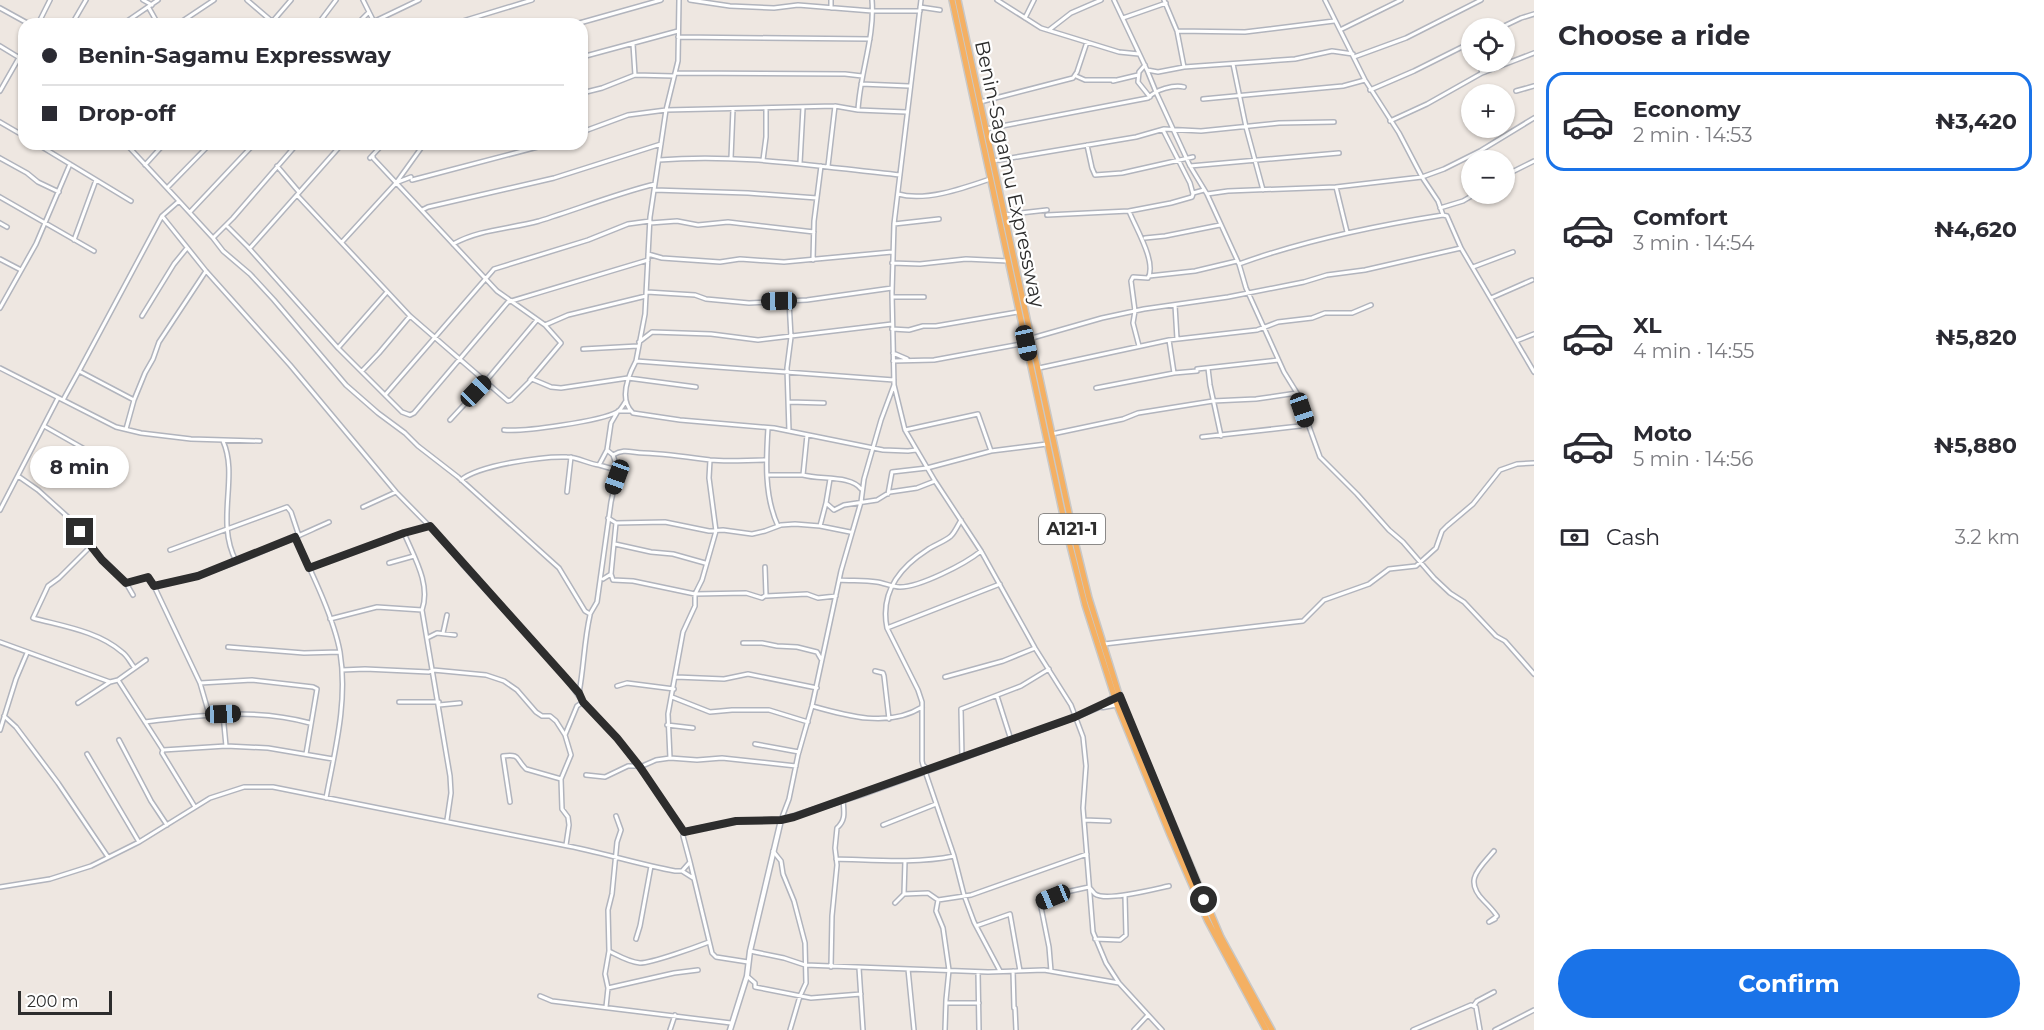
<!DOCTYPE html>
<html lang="en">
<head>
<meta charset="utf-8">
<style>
	:root { --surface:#fff; --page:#f2f2f3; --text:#2b2b33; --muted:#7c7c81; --line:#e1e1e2; --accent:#1a73e8 }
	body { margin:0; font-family:Montserrat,sans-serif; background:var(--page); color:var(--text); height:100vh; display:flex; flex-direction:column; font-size:22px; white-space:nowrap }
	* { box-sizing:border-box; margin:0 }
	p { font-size:20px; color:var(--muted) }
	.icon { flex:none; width:33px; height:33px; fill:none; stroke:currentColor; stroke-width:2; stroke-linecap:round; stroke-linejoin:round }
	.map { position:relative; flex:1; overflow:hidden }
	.details { display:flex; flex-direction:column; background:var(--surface); width:510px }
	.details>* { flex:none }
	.hud { position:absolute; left:18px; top:18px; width:570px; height:132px; border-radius:18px; box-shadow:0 2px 4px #0004; display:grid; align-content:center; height:132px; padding:0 24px; background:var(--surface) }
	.buttons { position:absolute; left:1461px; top:18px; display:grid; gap:12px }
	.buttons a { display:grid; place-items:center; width:54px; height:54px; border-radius:50%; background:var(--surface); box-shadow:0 2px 4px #0004; font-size:30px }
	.scale { position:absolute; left:18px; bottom:15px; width:94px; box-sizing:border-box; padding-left:6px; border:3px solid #2d2d2d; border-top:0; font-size:16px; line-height:21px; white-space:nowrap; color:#2d2d2d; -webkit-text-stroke:4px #fff; paint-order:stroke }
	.end { position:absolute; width:27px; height:27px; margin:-14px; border:8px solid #2d2d2d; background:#fff; box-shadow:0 0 0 3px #fff }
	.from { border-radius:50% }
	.bubble { position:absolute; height:42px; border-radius:21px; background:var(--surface); box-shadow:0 2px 4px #0004; font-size:20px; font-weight:700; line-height:42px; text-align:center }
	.car { position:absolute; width:18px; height:36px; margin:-18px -9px; border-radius:8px; box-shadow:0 0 4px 2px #0007; background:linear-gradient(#222 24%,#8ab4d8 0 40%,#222 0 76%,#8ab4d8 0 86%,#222 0) }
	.hud b { display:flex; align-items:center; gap:21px; height:57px; font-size:22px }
	.hud b+b { border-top:2px solid var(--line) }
	.hud i { width:15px; height:15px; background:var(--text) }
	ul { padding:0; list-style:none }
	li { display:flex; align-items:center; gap:18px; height:99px; margin:0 12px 9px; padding:0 12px; border:3px solid transparent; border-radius:18px }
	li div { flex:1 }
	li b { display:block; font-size:22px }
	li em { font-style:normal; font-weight:700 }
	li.current { border-color:var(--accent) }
	li>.icon { width:54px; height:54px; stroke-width:1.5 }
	h2 { padding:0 24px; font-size:27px; line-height:72px }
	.pay { display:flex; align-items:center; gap:15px; height:66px; padding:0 24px; font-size:22px }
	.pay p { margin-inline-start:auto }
	.cta { display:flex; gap:12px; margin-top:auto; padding:12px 24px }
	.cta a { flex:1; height:69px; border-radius:36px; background:var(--accent); color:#fff; font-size:24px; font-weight:700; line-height:69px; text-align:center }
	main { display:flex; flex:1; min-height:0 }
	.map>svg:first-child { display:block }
</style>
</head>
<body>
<main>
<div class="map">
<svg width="1534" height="1030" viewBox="0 0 1534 1030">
	<rect width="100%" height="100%" fill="#eee7e1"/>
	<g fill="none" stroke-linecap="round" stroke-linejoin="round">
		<defs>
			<path id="minor" d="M143,0L152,5
				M247,0L275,24
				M363,0L375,24
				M690,0L730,6L774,8L798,5L872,11H920
				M831,0V8
				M921,0L894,224L892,293L894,385L905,430L935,481L981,551L1035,648L1071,705L1083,737L1086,766L1083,808L1093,932L1106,963L1119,983L1162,1030
				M997,0L1041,28L1119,52L1139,54
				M1114,0L1147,70L1156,92L1190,166L1207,194L1239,264L1246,288L1284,372L1297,393L1320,457L1357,494L1389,530L1403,542L1434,578L1450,593L1464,602L1496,636L1505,641L1534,674
				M1164,0L1177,31L1184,67
				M920,7L940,10
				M0,8L29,24
				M149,8L158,24
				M1025,18L1034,0
				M1123,18L1166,3
				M273,21L291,0
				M373,22L419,0
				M38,24L50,0
				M72,24L86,0
				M123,24L158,0
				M178,24L214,0
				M318,24L336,0
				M357,24L369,12
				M453,24L532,0
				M576,24L661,0
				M1500,28L1521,18L1534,14
				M1049,30L1071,13L1101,0
				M1340,30L1401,0
				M1177,31L1245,32L1334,21
				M678,37L870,39
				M633,44L635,75
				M0,46L18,57
				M582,57L678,31
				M1354,57L1406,38L1481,0
				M1479,62L1482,73L1534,53
				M1233,64L1246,127L1263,190
				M1145,65L1139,72L1138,82L1150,97
				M1147,70L1158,72L1184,67L1295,59L1332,51L1353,54
				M675,73L845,74L862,76
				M1076,76L1085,80H1115
				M1113,81L1138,75
				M861,84L909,86
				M1370,90L1414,71L1472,42
				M0,91L24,49
				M1516,91L1534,86
				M582,93L602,88L635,75L674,76
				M1203,99L1343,86L1365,80
				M980,102L1073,78L1077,72L1087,42
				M858,110C860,73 875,37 872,0
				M1390,121L1427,104L1482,73
				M0,122L24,136
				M986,129L1148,98C1155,90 1174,84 1184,87
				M582,132L628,115L666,110L678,61L679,0
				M37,144L131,201
				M126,144L179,201L162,216L206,271L290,365L396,492L443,540L462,564L565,677L583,702L617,738L657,792L684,832
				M1087,145L1092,168L1095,175L1122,173L1193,157
				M373,155V158L497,291L545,325L561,343L530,380
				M0,158L27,173L38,182L59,192
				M370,158L383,144
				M731,158L733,109
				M659,160C740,153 820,167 900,175
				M763,160L766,137V108
				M993,161L1136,137L1164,129L1201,131L1279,123L1334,122
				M800,163L803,108
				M145,165L164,144
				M277,166L299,192
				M828,166L835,106
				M1190,166L1339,153
				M1504,176L1534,161
				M412,180L549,144
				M398,182L411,177
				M1336,187L1347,232
				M167,188L210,144
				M654,190L748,193L817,198
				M1193,193L1204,190
				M898,194C925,202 964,188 990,179
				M1207,194L1228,191L1336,187L1422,177L1444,169L1480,151L1534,118
				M297,195L410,316L508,401L511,400L532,379L551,387L561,388L628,378L696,387
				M0,197L94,251
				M179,201L213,238L233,218L297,144
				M1440,208L1463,201L1475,194
				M422,210L428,207L554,178L661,144
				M190,212L254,144
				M1004,215L1047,210
				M1047,215L1129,211
				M0,223L7,227
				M650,223L677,221L698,225L728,222L814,232
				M894,224L939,219
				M226,225L248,247L338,348L387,292
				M213,238L223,251L250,274L274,300L346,385L378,413L405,433L418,446L458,477L559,568L585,611L590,614L597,602L611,502L618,470L613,455L607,450L611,423L618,411H630
				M1145,238L1165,236L1220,225
				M74,240L96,180
				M342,242L396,183L424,144
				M453,244C480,229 510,229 539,221C578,209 615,194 655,184
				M250,248L342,144
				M1461,248L1534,372
				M648,254L662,258L720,262L740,259L784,262L892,252
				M0,259L21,270
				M813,260L814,221L821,166
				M892,263L920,264L966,259L1008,261
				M1473,267L1513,252
				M1149,276L1195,271L1237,261L1239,264C1305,240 1373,226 1443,215
				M647,292L695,295L706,299L749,303L807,300L892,288
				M892,297H924
				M1491,298L1532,280
				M1175,305L1177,339
				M0,308L36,244L70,164
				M142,316L174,264L187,248
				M545,325L568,315L646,296
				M892,329L909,330L923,326H936L1018,312
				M1032,338L1102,318L1144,309L1228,297L1304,282L1327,275L1365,270L1461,248L1447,216L1443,215L1438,201L1422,177L1399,133L1365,80L1325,0
				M1169,340L1174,373
				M1516,341L1534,334
				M639,342L652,332L711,334L758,340L892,324
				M1139,346L1133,323L1135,311L1131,281L1133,277L1148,278C1157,262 1135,227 1129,211L1171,203L1192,197L1193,194L1190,183L1163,130
				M338,348L402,412L410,415L414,413L508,302L648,260
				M583,349L638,346
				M893,353L907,359
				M636,361C628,376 618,399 633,413L680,420L774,428L883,450L908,451L916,450
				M893,361L934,360L1026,343
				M0,368L116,427L141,433L191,439L260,441
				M1039,368L1169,340L1257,330L1278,322L1312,318L1325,313H1352L1371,305
				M1208,368L1210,385L1221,436
				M1197,369L1278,360
				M79,371L162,216
				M362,371L379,353L410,316
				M894,380L636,361L645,314L650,217L666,110L835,106L858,110L906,112
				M1096,388L1174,373L1197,371
				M385,395L494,269L588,240L628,224L650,221
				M63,400L79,371L134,400L145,373L153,359L159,342L206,271
				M789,402L824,403
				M450,420L486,381L537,320
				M44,426L88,451L115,463
				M768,428C766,460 764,496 778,526
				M126,429L134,400
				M504,430C523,432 601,421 617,412C621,410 623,405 626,401
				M905,430L978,414L991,451
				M789,431L787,368L791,337L789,301
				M1052,434L1123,419L1138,413L1213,401L1256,399L1297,393
				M807,435L803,475C820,480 851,475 861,489
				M1202,437L1300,426L1306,422
				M223,441C239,477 215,521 236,561
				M613,455C625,448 631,453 644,453C667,454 688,457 710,460C729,462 747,460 766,460
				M599,465L613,469
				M768,475H803
				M18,476L38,490L69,518L102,560L126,583L133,595
				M830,479L826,503L834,510L844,505L877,500L890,492L917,488L935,481
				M461,480C479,465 543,456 567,457C578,457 588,464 599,465L607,450
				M567,492L571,457
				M888,494L892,472L927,468L991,451L1047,444
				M363,507L396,492
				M0,510L58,398
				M608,518L616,523L665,522L709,531L723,530L752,534L765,531L781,525L795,524L820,526L850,532
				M616,523L611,574L613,580L633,581L695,594L746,593L762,598L766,595L765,567
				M820,526L826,503
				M404,533C414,557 431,584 422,610L450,776L451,793L447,820
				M295,537C310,569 334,618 340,652C348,701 335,750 326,798
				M615,544L651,552L673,554L705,563
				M91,546L59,578L48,586L33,618C62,626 98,631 122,652C127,655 130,662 134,667
				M170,550L287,507L291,512L299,536
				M389,563L414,556
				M309,568L404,533L430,526
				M603,579L611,574
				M839,580C852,581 864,580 877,582C884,583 893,587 900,587C920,587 965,564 981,551
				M126,583L148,577L154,586L200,683L209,714
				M154,586C215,575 273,547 329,522
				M766,596L807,594L818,598L836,596
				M330,619L377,607L422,610
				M887,628L1000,584
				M443,633L447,615
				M427,638L437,633L455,635
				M0,642L110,682
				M743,643H762L777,646L797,647L817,652L821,659
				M1104,644L1303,621L1324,600L1369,584L1389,569L1416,566L1436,548L1442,531L1447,526L1473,504L1500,470L1517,464L1534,463
				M228,647L304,653L340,652
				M342,670L365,669L429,672L433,670L486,675L504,681L517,690L536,712L542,716H550L556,721L565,735L571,755L561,779L562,809L568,817L569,825L566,845
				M875,671L883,673L884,676L889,719
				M676,677L724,679L748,674L817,688
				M945,677L1003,661L1035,648
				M118,680L163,750
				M200,683L252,680L313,687L317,689L306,754
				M617,686L627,683L674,689
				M579,693C584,666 584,641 590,615
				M997,696L1011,740
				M672,697L710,712L732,710H769L808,722
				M399,702H439
				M78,703L110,682L118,680L146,660
				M439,705L460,703
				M812,706C847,716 889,728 922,707
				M223,714L226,746
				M4,716L16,727L58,783L108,857
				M145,722C200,715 255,708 310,723
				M667,725L693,728
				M0,730L16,679L27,653
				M565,735L577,706L583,702
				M119,740L151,801L167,825
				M755,744L799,752
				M87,754L139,842
				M670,758L668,714L683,632L695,606V594L702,580L716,531L709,478L710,460
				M962,758L961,709L1021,686L1049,669
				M640,767L656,760L670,758L697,760L722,758L796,766
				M929,770L923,765L922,761V702L918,690L887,628C880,593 899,568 927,550C934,545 944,542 951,536C955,532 958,525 961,520
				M925,771L954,856L964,895L974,922L1000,971
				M586,775L605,777L628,766H639
				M510,802L503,756C521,754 515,758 526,769L561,779
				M195,807L162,753L163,750L226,746L268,748L333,759
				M1084,820L1109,821
				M883,825L936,804
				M773,851L781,861L783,874L794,901L805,943L806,983L800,996L790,1030
				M1494,851C1479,869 1463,880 1484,901C1489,906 1493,910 1497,916L1489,922L1495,919
				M836,859C875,860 915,864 954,856
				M690,862L712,953L716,957L748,962
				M682,871L693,878
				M0,887L50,879L91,866L139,842L210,798L244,787H273C370,807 467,826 563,845C601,852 637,864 675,871H682L690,862L683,836L685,831L736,821L781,820L789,799L798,755L812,706L841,571L861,502L864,479L881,420L894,385
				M904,894L928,893L938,900L971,895L1087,854
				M938,900L936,911L943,928L949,970L946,1000L945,1030
				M895,903L904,894L905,861
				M976,926L1010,914L1020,971
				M636,939L640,926L651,866
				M1095,939L1120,940L1126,935L1125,896
				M609,951C619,956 629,962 640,963C652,963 696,947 709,942
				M750,951L784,958L805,965L988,972L1044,970L1119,983
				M831,967L832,916L837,865L835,848L837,828C846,820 844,812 843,800
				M859,968L863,1030
				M908,969L914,1030
				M1013,971L1014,1008
				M1051,971L1049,947L1040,902L1066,892L1089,887C1091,889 1093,892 1095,894C1106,902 1155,889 1169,886
				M978,972L979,1030
				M747,976L755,983V987L811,998L861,994
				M608,988L674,973L698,970
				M540,996L552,1001L731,1023
				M946,1003H979
				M1474,1005L1477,1001L1494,992
				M606,1007L608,988L605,974L609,951L608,910L612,894L617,842L621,830L616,816
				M1015,1008L1016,1030
				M670,1030L675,1015
				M1134,1030L1148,1015
				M1413,1030L1471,1005L1476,1007L1480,1030
				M1495,1030L1534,1010"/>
			<path id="tertiary" d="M1103,707L1119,704
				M730,1030L747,976L750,951L781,820L863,794L1075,717L1099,707L1114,697"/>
			<path id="trunk" d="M952,0L1067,534L1085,605L1117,705L1170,835L1207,920L1266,1030
				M958,0L1076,545L1089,598L1122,704L1221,937L1272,1030"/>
		</defs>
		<use href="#minor" stroke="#b1b4bd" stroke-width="6"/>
		<use href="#tertiary" stroke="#b1b4bd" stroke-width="7"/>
		<use href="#trunk" stroke="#c8c8c8" stroke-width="8"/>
		<use href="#minor" stroke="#fff" stroke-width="3"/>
		<use href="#tertiary" stroke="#fff" stroke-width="4"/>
		<use href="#trunk" stroke="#f4b063" stroke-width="5"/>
	</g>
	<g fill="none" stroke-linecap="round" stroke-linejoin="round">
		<path stroke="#2d2d2d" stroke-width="8" d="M80,532L102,560L126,583L148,577L154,586L198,576L295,537L309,568L404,533L430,526L565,677L579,693L583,702L617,738L640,767L684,832L736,821L781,820L794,817L1075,717L1120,696L1204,900"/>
	</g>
	<g text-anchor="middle" stroke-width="4.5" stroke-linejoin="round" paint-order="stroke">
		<rect fill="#fff" stroke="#6c6c6c" stroke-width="1.5" x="1039" y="514" width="66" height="30" rx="4.5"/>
		<g font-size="18" font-weight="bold" fill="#2d2d2d">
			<text x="1072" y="535">A121-1</text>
		</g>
		<g font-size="20" fill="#2d2d2d" stroke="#fff">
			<text transform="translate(1010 174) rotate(78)" y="7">Benin-Sagamu Expressway</text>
		</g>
	</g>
</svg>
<div class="buttons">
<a><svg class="icon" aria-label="locate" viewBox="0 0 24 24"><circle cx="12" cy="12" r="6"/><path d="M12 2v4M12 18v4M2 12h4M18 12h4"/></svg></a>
<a>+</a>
<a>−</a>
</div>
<div class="scale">200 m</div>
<i class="end from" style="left:1204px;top:900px"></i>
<i class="end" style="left:80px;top:532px"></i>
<div class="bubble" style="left:30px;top:446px;width:99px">8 min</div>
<i class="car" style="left:779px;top:301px;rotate:269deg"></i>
<i class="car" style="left:1026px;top:343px;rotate:168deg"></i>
<i class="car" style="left:476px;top:391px;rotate:44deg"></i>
<i class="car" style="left:1302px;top:410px;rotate:161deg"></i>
<i class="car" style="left:617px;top:477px;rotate:200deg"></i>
<i class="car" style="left:223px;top:714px;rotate:88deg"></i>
<i class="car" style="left:1053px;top:897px;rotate:248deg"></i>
<div class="hud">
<b><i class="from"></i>Benin-Sagamu Expressway</b>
<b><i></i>Drop-off</b>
</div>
</div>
<section class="details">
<h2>Choose a ride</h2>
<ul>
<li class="current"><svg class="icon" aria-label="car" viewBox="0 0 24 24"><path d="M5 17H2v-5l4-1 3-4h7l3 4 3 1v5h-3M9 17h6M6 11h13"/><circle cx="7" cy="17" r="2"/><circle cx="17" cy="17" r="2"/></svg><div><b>Economy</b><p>2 min · 14:53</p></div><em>₦3,420</em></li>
<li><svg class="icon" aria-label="car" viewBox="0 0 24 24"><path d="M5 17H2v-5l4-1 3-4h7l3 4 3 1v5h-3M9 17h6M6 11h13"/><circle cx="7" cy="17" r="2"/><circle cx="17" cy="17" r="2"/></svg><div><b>Comfort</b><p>3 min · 14:54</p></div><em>₦4,620</em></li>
<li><svg class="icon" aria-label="car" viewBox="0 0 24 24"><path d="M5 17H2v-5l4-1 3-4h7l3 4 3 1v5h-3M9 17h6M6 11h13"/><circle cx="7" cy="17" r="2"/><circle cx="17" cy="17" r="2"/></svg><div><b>XL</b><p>4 min · 14:55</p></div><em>₦5,820</em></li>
<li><svg class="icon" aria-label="car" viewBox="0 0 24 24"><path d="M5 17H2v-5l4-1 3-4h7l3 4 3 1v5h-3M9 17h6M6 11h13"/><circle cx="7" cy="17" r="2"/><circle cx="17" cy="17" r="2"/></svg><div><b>Moto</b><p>5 min · 14:56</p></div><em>₦5,880</em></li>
</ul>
<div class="pay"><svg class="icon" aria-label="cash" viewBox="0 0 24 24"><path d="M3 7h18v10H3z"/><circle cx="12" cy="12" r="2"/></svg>Cash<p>3.2 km</p></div>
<div class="cta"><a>Confirm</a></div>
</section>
</main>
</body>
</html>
